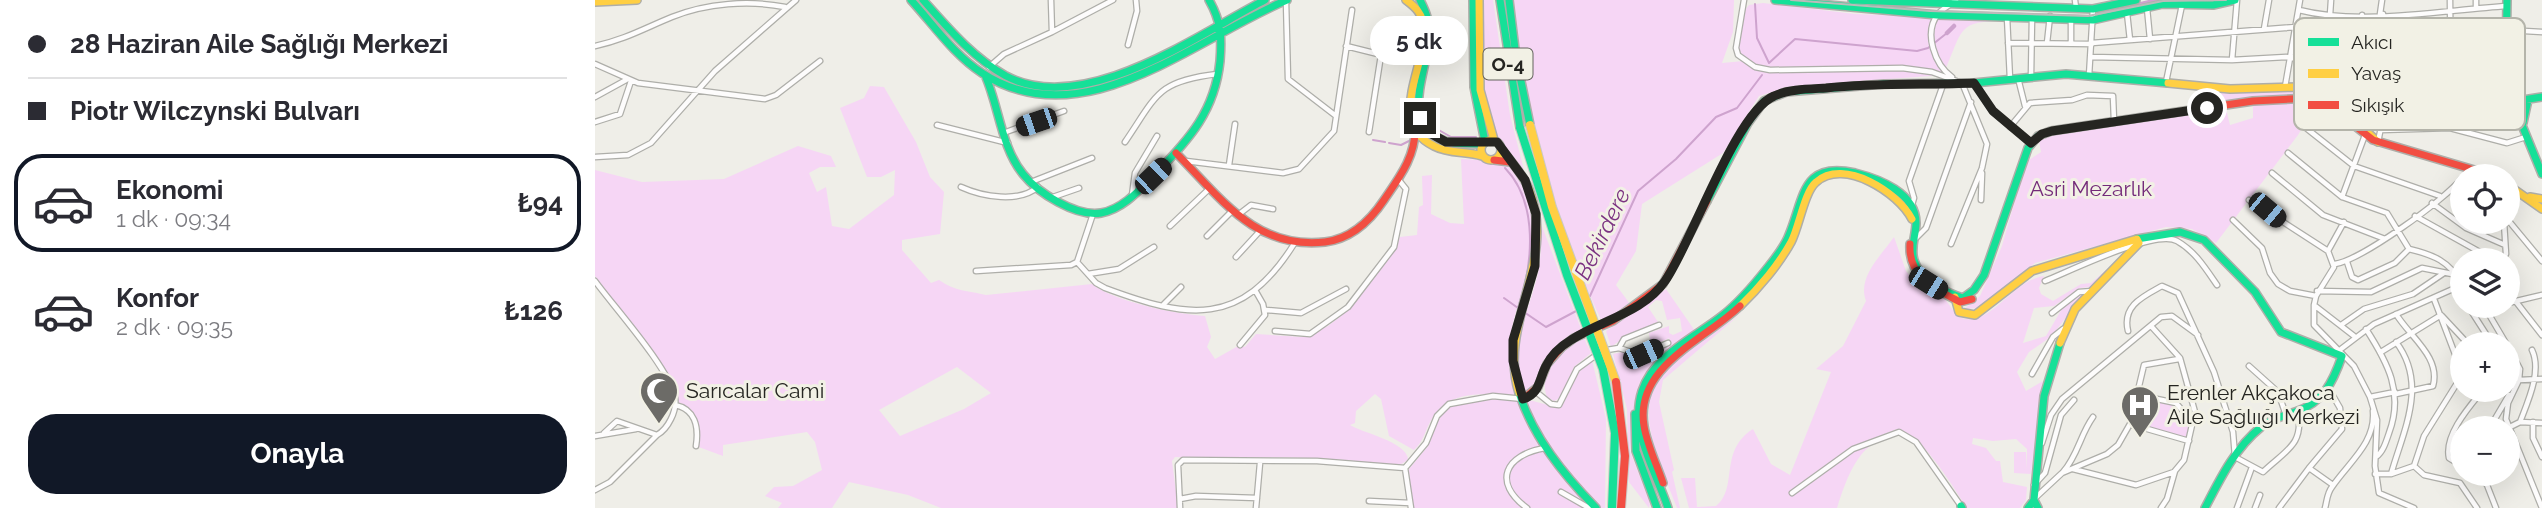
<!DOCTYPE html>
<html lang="tr">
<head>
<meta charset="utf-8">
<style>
	:root { --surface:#fff; --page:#f7f7f7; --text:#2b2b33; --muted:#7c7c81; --line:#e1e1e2; --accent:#111827 }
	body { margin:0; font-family:Raleway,sans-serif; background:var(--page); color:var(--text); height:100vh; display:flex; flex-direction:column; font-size:26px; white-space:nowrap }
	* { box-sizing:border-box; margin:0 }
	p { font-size:23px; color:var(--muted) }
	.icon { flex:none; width:38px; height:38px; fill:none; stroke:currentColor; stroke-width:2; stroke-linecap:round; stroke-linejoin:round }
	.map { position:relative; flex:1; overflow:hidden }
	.panel { display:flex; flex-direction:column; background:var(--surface); width:595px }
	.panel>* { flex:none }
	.hud { display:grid; align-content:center; height:154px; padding:0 28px; background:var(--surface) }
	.controls { position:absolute; left:1855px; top:164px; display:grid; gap:14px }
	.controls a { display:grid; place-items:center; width:70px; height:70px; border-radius:50%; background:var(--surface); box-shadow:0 7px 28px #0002; font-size:35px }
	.end { position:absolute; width:32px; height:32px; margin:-16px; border:9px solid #252521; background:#fff; box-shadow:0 0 0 4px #fff }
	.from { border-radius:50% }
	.bubble { position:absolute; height:49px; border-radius:24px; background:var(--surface); box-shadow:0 7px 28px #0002; font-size:23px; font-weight:700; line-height:49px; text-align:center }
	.car { position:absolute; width:21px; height:42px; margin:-21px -10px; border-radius:9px; box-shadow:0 0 5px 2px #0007; background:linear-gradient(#222 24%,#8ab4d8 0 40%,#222 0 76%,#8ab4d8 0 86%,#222 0) }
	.hud b { display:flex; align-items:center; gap:24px; height:66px; font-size:26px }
	.hud b+b { border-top:2px solid var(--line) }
	.hud i { width:18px; height:18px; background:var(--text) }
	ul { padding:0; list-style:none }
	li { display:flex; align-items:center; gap:21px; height:98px; margin:0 14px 10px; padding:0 14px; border:4px solid transparent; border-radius:28px }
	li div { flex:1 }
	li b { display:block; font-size:26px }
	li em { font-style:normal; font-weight:700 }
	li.on { border-color:var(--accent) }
	li>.icon { width:63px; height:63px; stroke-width:1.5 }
	.action { display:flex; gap:14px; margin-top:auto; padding:14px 28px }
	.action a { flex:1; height:80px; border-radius:28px; background:var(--accent); color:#fff; font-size:28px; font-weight:700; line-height:80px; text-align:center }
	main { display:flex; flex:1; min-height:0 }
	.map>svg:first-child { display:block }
</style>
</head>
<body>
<main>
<section class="panel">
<div class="hud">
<b><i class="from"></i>28 Haziran Aile Sağlığı Merkezi</b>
<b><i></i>Piotr Wilczynski Bulvarı</b>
</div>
<ul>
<li class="on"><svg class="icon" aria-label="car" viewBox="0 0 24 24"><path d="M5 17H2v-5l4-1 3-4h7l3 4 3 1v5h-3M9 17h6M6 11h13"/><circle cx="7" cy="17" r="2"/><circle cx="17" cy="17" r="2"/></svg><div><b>Ekonomi</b><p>1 dk · 09:34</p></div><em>₺94</em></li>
<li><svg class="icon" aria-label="car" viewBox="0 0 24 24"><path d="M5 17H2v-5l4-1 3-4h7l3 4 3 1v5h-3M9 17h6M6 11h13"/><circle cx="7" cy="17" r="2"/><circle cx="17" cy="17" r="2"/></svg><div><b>Konfor</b><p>2 dk · 09:35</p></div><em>₺126</em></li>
</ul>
<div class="action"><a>Onayla</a></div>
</section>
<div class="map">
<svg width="1947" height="508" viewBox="0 0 1947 508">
	<rect width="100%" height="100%" fill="#efeee8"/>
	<path fill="#f6d6f5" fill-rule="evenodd" d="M888,0H898L915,115L929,170C918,158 908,145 899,131C884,107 888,30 888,0Z
		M919,0H1139L1138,32L1127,63L1149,61C1136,48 1142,18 1154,5L1168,3L1260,14L1338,17L1337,51L1349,75L1198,86L1164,96L1128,153L1047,204L1041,251L1021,285L1035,304L1007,322C960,221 930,110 919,0Z
		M1343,17H1409V21C1363,21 1368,29 1351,68C1338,55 1336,34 1343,17Z
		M275,86L289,87L321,142L335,177L349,192L345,234L307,240V250L336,283L344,280C362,292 371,290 391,295L497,284C520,302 581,314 610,316L616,337L612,347L620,359L645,345L650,347L661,334L707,337L733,326L751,312L801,248L805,237L822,235L824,207L828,205L827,176L837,175L836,214L855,223L869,224L866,159C882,159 897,161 912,165C923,174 927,184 931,197C952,256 923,285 915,339C913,360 917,378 925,397C895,394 857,388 838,417C830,429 830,440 819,450L794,436L786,399L780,394L761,411L760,423L755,425C765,432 812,442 813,459C803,471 782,464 768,462C706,454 642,460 580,457L577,461L583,508H346L313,495L254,482L237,508H183L187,503L170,496L179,487L198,486L227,470L220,442L212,432L128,445V456L101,446L99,420L85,406L73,375L0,276V170L47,182L129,179L203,146L236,156L241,167H225L214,173L222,192L231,187L237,226L254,229L299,195L300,170L286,177H272L245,108L269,98ZM362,367L396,393L369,409L305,436L284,410Z
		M1609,89H1697L1715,95L1610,104Z
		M1701,102L1720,106L1703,135L1621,243L1597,229L1571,227L1440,263L1384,308L1369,309L1385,296L1407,246L1426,179L1434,160L1446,152L1444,141L1454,135L1631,109L1635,125L1658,118V104Z
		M945,221L986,329L954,354L937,392L930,396C912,343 928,330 941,281C947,261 946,241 945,221Z
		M1299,237L1311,271L1323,286C1345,284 1352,305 1364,317C1395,330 1415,281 1449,276L1444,288L1446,294L1458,301L1486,284L1496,283L1533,251L1495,287L1485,288L1459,306L1439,308L1428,343L1451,336L1468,307L1489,293L1457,336L1434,352L1422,372L1431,391L1448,381L1436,474L1419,473V452H1431L1432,469V449L1421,439L1398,441L1378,438L1377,444L1391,448L1401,461H1405L1408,482L1432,487L1431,500L1425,508H1372C1357,486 1329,436 1302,429L1257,447L1195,492L1197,496L1252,454L1301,434L1305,435C1265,436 1252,477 1242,508H1094L1086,478H1100L1102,507L1121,506C1144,488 1123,451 1158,429L1176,464L1195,475L1236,372L1221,369L1248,346L1271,301C1262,277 1286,256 1299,237Z
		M1071,289L1100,331L1060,360L1046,379L1042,391L1035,451L1055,503L1054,508L1034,482L1032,409L1018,354L1027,352L1039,356L1042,363L1076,343L1074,338L1056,347L1054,333L1074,326V333L1078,335L1087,331L1085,318L1072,320L1067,301L1061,300L1053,307L1063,322L1034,334L1016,347L1011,331Z
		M1149,311L1068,380L1064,402L1079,470L1077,472L1085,508H1082C1068,470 1033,404 1071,370C1094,348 1124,331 1149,311Z
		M988,336L996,353L979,367L965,398L959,401L952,397C942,370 967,348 988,336Z
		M997,360L1011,419L1010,508H817L814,469L833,446L844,416L855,407L894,399L938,401L964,408L985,369Z
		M1552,398L1579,404L1595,424L1591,437L1539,423L1543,400Z"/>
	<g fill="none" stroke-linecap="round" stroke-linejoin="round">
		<path stroke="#cea3ce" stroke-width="2" d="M1160,4L1162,38L1174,63L1200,39L1322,51L1333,48L1352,33
			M835,125L856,137H881
			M778,140L790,142
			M794,143L806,145L816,140
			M995,296L1043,191L1081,159L1121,117L1142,108L1167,75
			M909,298L923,308C938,265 944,203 910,168
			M929,312L951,327L983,310"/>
		<path stroke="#cea3ce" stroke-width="4.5" d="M1605,0H1609
			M1505,14L1563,0
			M1352,33L1359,26"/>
		<defs>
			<path id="street" d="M1149,0L1141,48L1143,55L1160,67L1175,70L1307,68L1337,72L1367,83L1392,144L1387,168L1356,244
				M1480,0L1481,8
				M1855,0L1856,99
				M691,1L693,79L741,116
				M1552,8L1555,39
				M1881,8V0
				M1704,10C1766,26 1848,10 1912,6
				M1532,13L1535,40
				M1785,14L1787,0
				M1788,14V26L1780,34V66L1911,67
				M1735,15L1736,0
				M1412,17L1415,79
				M1669,29L1674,0
				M1912,30L1947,32
				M457,32L518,0
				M1855,38L1911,37
				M1413,43L1497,44
				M1452,43L1455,16
				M1476,43V19
				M1497,43L1701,27
				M533,45L542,11L541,0
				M0,46C29,40 50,28 77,17C112,3 154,0 190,7
				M751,46L807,60
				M1496,57L1637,60L1691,57L1723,62
				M1637,60L1642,0
				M0,64L43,83L170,99L181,95L225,61
				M394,67L409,54L457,32L456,0
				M1436,76L1437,17
				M1494,76L1498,9
				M1357,77C1340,65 1328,33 1343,14C1348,8 1356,5 1361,0
				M1423,78L1430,106
				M1571,82L1587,5
				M1379,83L1397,111L1436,143
				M1690,87L1705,0
				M1716,91L1734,15
				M0,97L31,80
				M1841,99L1842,128
				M1727,101L1711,128L1759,166L1845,196
				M1791,101L1897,97
				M1745,106L1767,15
				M0,122L25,114L36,81
				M342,125L413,143
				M1415,127L1435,103L1477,100L1492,95L1518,96L1519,121
				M1786,130L1855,128L1912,143L1931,137
				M411,132L469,111
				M774,132L786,55
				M530,142C562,95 562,81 622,74
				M1783,142L1798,68
				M1693,153L1747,197L1770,135
				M0,157L33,155L56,143L120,71L201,0
				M591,161L688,173L704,169L739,131L757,10
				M634,165L640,124
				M1677,173L1728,215L1790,239
				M436,182L497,158
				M366,187C388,197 424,203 443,187
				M1857,189L1867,199
				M537,195L540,173L562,136
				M458,197L484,188
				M1747,197L1792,213L1814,249L1800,263L1763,280L1757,277L1752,262
				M1386,200L1387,173
				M1837,203L1871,228L1910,245
				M1317,205L1319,198L1314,181L1349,82
				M643,215L656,205L678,209
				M1820,216L1901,261
				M1638,220L1667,248L1675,273L1683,284L1695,291L1721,296L1739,267L1733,251L1654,200
				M1913,220L1947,261
				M575,226L615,188
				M612,236L638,210
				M1321,238L1331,228L1376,102
				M1814,249C1839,255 1854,261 1867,284
				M1733,251L1749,222
				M641,257L664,232
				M1907,261L1911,254L1909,222
				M482,262L501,283L510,288C593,319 646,328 699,244
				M482,262L498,214
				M1740,264C1766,260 1850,200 1867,178
				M381,271L476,265L482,262
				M493,274L524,269L559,247
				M0,281C19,307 75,369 80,398C82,411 73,429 62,435L22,421L9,433
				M1450,281C1475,271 1560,229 1582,241C1600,251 1611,269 1622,285
				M1722,291L1776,292L1827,268L1867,276
				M1721,296L1719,305L1759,336
				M1913,303L1947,295
				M1922,303L1947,335
				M569,304L586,287
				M1719,305V325L1759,366L1775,397L1782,420L1780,466L1784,493L1819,508
				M1873,306L1898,345
				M1889,306L1912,345
				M671,310L706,313L751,289
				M1457,313L1484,292L1498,291
				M1847,316L1874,345
				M1746,325L1769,309L1818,294L1849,273
				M1771,329C1793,363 1809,393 1794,433C1791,442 1788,452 1781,457
				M680,331L715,334L753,307L799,247L811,189L803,179
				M1533,331C1527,306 1547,297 1567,286L1583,293L1619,372L1638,432L1640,457L1668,472C1691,450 1709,445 1703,412
				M645,345L670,315L668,304L660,290
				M1913,346L1925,369L1924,380L1913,403L1911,419L1947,508
				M1024,348L1029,339L1064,325
				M1746,349L1779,324L1867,285
				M1012,350L1024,348L1045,355L1073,343
				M1786,352L1846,315
				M1654,366L1683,392L1691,415
				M1437,374L1458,337L1468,329
				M1913,377L1924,380L1947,379
				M1734,389L1745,408L1747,429L1714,468L1738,485
				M940,391L956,404L964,405L982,369L1004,353
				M1801,394L1838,386C1846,357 1815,337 1801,314
				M1543,395L1581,403L1598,423
				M1775,397L1800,392
				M80,405C100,409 104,427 101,446
				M1925,422C1933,401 1947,371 1937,350
				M1938,422V438L1947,457
				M1535,424L1594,441
				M1913,428L1925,422L1947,423
				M1894,429L1914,395
				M0,436L41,429
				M1447,443L1456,415L1467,399L1566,317L1577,316L1603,335
				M1819,466L1829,436L1864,380L1866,370L1839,299
				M1819,466L1829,475L1865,483L1882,508
				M1867,466L1854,458C1849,435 1874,407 1888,390
				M1478,469L1541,485L1579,472L1589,460L1600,412L1585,358L1556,326
				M1468,472C1483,455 1485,435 1498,417
				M1780,474H1796L1819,466
				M1796,474C1809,429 1833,384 1801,342
				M1882,474L1892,485L1901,508
				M1439,485L1450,473L1466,415L1479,400
				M0,490L15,482L62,435
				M966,492L994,508
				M1197,493L1258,449L1304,432L1321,442L1366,506
				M585,499L601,496L662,498
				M1439,499L1467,473L1512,454L1523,445L1535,424L1549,365L1584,359
				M774,501L815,503
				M585,508L583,465L588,460L722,461L810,468
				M661,508L665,463
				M816,508L810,468L831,443L842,416L854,404L898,396L928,399
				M932,508C897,482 910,455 950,448
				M1566,508L1572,499L1580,471
				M1642,508L1657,467
				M1660,508L1665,495
				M1684,508L1714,468
				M1730,508C1732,501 1732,493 1737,487C1753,463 1781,443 1778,411"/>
			<path id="fast" d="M316,0C338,24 359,55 387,73C488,139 599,39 692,0
				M328,0C353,28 377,57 411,76C489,117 602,35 670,0
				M825,0C831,12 835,22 834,36C833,72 803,123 850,141C862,145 876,143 888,144
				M878,0L879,87L890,142
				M905,0L925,128
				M914,0L921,57L935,125
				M1180,0L1342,15L1498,20L1568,4L1618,5L1640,0
				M1257,0L1498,9L1541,0
				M1912,0L1911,67L1915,96L1947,174
				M390,75C404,106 406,147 428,174C443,193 481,217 506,213C529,209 546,188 561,173C595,139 620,110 625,61C627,36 626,21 614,0
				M1914,92L1928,100L1947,97
				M1928,123L1933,100
				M1112,201L1153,123L1169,101L1191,92L1289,84L1379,83L1471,74L1573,83
				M1542,239L1585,232L1609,240L1660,292L1686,332L1747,356C1738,382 1728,403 1700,412C1688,416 1676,419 1666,427C1640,448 1625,479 1610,508
				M924,393C939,438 968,474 1001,508
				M1040,414L1041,451L1062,508
				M1439,500L1449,396L1465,343
				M1366,506L1367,508
				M1073,508C1061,471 1034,431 1047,391C1059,355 1099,338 1127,316C1145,302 1160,284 1174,266C1182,256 1190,246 1194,235C1210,196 1207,161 1260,173C1284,179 1321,193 1321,223C1321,235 1315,248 1319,260C1324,279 1351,293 1368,298L1379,290L1389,275L1433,148L1443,136L1456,131L1576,113
				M1433,508L1439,500L1443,508"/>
			<path id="slow" d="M811,0C815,3 820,7 823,11C849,45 782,118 839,146C854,154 872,151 887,156
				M884,0L885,90L899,140
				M0,2L42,0
				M1573,83L1635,89L1703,87L1736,99L1783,142
				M886 150a10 10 0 1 1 20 0a10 10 0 1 1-20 0Z
				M907,150C917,163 928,174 934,189C963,261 902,323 924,393
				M1913,185L1947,209
				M1935,197L1947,199
				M1360,297L1364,312L1380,315L1437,271L1542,239L1544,243L1480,309L1465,343
				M1145,306C1163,289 1184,264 1196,242C1204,227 1209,192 1221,182C1249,157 1304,193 1317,219"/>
			<path id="jam" d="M1576,113L1658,101L1715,98L1736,107L1778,140L1903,177
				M581,153C625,197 660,250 730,242C755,239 775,221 789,200C804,178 821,156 820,128
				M899,160L915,162
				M1315,244C1313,277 1339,288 1365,302L1377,299
				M928,399L943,387L952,364L967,347L979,338L1018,321L1068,284L1112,201
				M1068,483C1062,465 1052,445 1049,426C1039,366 1110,340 1145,306"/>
		</defs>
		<use href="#street" stroke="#aeaea9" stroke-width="7"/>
		<use href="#fast" stroke="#aeaea9" stroke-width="10"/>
		<use href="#slow" stroke="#aeaea9" stroke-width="10"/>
		<use href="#jam" stroke="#aeaea9" stroke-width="10"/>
		<use href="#street" stroke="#fdfcfc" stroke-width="4.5"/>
		<use href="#fast" stroke="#16e098" stroke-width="7"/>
		<use href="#slow" stroke="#ffcf43" stroke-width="7"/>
		<use href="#jam" stroke="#f24e42" stroke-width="7"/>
		<path stroke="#bbbbba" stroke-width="2" d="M1196,0L1335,11L1493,16L1568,1L1631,0"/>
		<defs>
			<path id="fast-bridge" d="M925,128L972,275L1008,369L1020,433L1017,508"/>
			<path id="slow-bridge" d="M935,125L957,207L1021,382"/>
			<path id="jam-bridge" d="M1021,382L1030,456L1026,508"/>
		</defs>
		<use href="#fast-bridge" stroke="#cac9c6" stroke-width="10" stroke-linecap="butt"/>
		<use href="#slow-bridge" stroke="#cac9c6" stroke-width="10" stroke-linecap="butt"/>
		<use href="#jam-bridge" stroke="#cac9c6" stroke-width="10" stroke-linecap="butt"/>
		<use href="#fast-bridge" stroke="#16e098" stroke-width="8"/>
		<use href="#slow-bridge" stroke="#ffcf43" stroke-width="8"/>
		<use href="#jam-bridge" stroke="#f24e42" stroke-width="8"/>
	</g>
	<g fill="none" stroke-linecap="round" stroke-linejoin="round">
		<path stroke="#252521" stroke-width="9" d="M825,118L833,132L851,142H902L930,180L941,214L940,266L918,340V361L928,399C945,394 944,379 951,366C956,355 966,346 976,340C1006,320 1048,313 1070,281C1097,243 1140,113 1179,96C1194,89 1214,89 1231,88C1281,83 1330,85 1379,83L1398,111L1436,143L1447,134L1457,131L1612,108"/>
	</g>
	<defs>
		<symbol id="mosque-pin" viewBox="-11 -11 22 30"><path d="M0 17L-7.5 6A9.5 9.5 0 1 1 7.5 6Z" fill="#6c6b67" stroke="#f2f1e5"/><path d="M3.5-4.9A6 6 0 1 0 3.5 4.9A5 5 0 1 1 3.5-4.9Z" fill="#fff"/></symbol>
		<symbol id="hospital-pin" viewBox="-11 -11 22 30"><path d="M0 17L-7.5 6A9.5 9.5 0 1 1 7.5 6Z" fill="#6c6b67" stroke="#f2f1e5"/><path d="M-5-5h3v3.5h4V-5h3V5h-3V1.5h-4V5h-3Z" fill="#fff"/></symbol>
	</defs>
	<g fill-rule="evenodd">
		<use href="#mosque-pin" x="42" y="369" width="44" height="60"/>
		<use href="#hospital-pin" x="1523" y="383" width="44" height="60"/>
	</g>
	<g text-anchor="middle" stroke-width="6" stroke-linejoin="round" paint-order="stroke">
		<rect fill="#f2f1e5" stroke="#62625c" stroke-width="2" x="888.5" y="48.5" width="49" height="31" rx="5"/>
		<g font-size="19" font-weight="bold" fill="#252521">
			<text x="913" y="71">O-4</text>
		</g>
		<g font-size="21" fill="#742b7a" stroke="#f2f1e5">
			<text x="1496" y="196">Asri Mezarlık</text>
		</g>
		<g font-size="21" fill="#252521" stroke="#f2f1e5" text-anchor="start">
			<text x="91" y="398">Sarıcalar Cami</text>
			<text x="1572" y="400">Erenler Akçakoca<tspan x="1572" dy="24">Aile Sağlıığı Merkezi</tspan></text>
		</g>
		<g font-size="23" font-style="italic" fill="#7b3281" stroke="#f2f1e5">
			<text transform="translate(1007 234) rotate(-64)" y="8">Bekirdere</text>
		</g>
	</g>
	<rect x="1699" y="18" width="231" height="112" rx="10" fill="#f2f1e5" stroke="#b4b4aa" stroke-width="2"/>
	<rect x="1713" y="38" width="31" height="8" fill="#16e098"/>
	<rect x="1713" y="69" width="31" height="9" fill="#ffcf43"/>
	<rect x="1713" y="101" width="31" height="8" fill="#f24e42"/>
	<g font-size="19" fill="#252521">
		<text x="1756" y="49">Akıcı</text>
		<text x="1756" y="80">Yavaş</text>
		<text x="1756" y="112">Sıkışık</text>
	</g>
</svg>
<div class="controls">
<a><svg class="icon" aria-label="locate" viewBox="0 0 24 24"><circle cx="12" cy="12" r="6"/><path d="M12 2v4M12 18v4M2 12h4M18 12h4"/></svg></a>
<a><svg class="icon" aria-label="layers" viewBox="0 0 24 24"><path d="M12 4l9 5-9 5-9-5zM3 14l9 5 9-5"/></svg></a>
<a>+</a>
<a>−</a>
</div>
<i class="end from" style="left:1612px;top:108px"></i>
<i class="end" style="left:825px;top:118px"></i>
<div class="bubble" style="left:775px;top:16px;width:98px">5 dk</div>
<i class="car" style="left:441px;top:122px;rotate:251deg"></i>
<i class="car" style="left:558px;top:176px;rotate:46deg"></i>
<i class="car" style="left:1672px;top:210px;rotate:130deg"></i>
<i class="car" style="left:1333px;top:283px;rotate:122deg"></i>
<i class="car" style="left:1048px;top:354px;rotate:66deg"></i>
</div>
</main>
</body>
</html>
